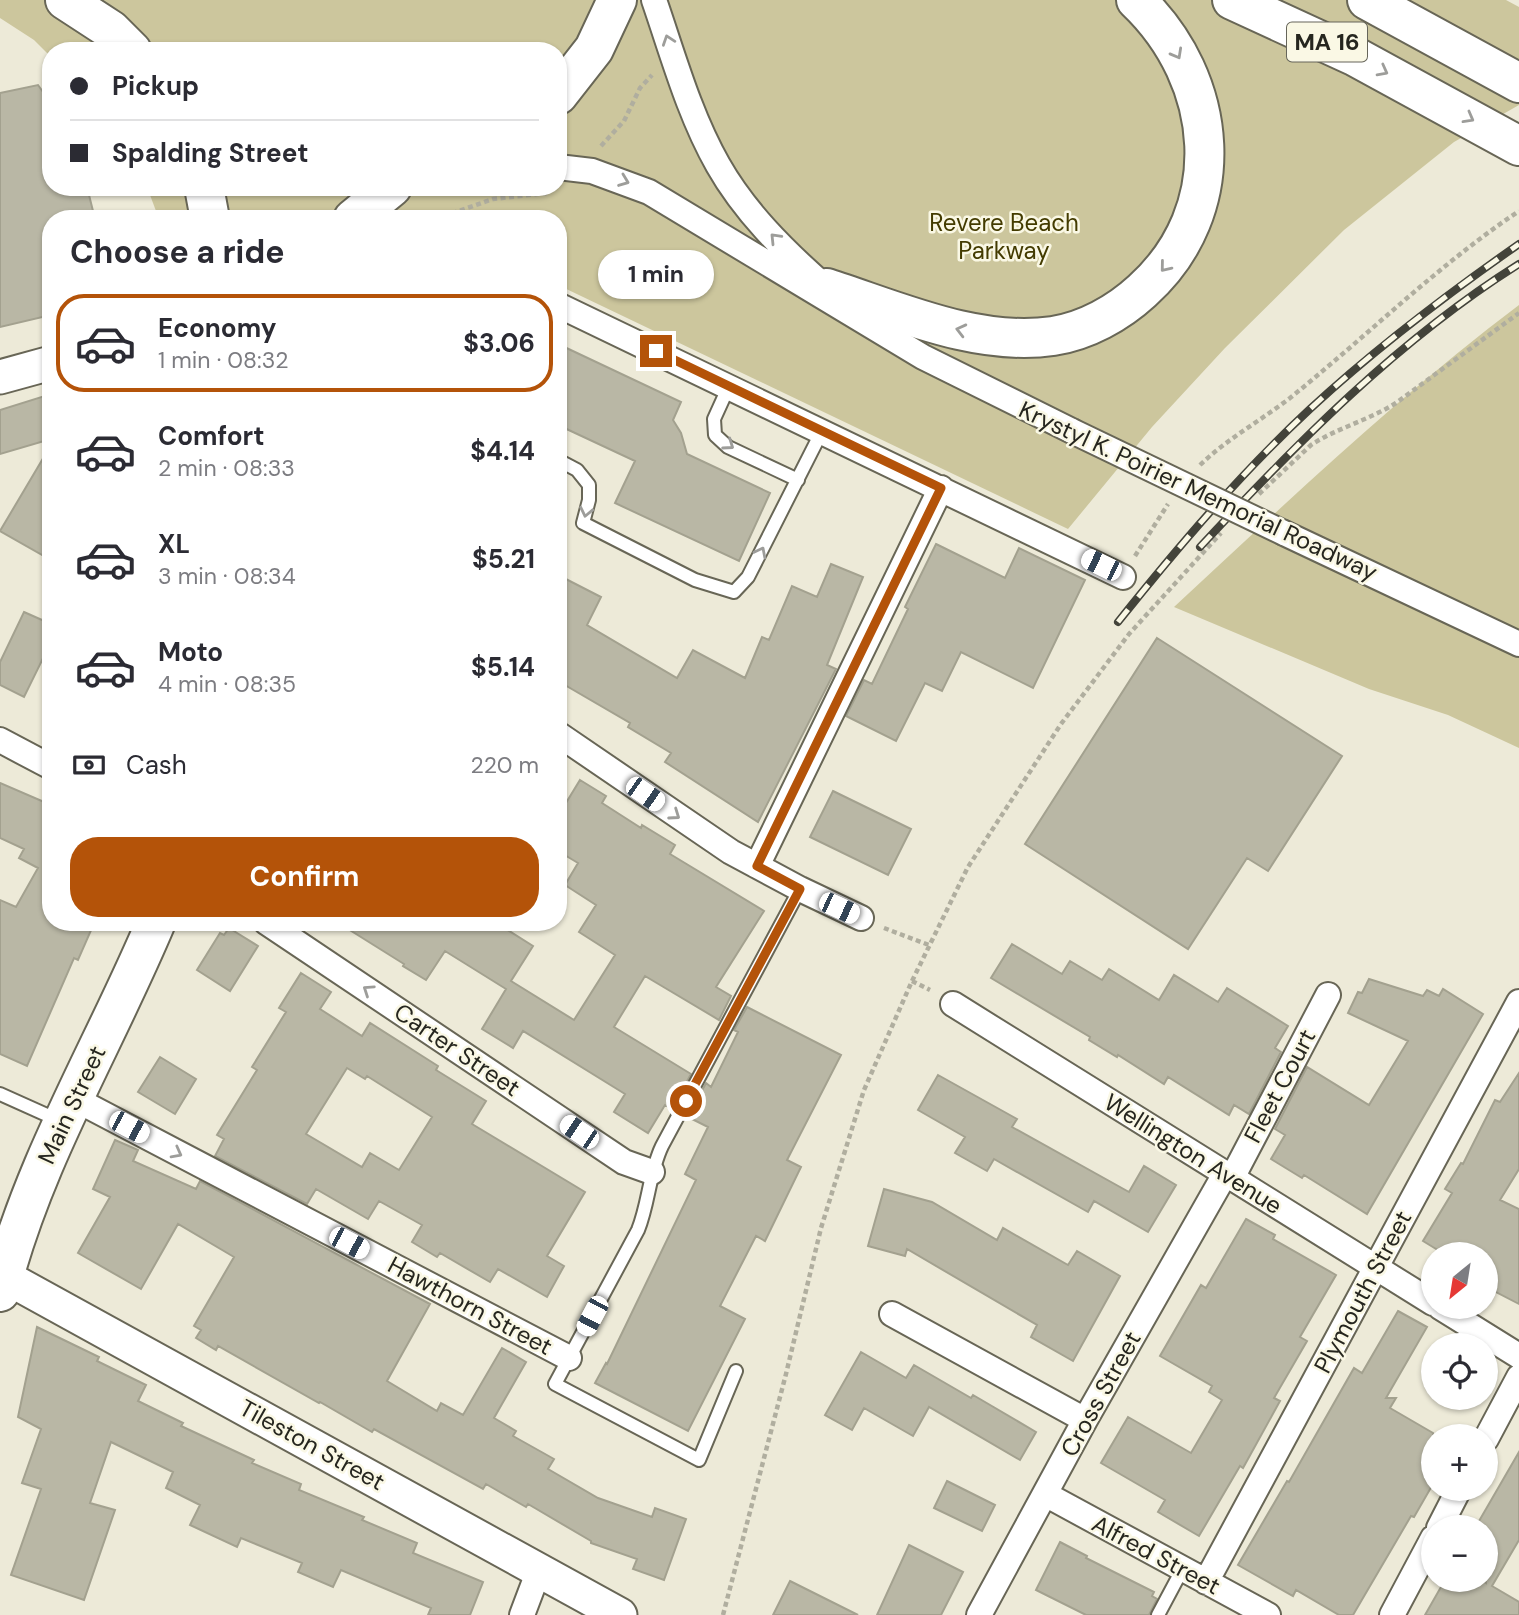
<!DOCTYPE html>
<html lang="en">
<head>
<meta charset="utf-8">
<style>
	:root { --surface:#fff; --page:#f7f7f7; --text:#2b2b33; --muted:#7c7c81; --line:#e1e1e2; --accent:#b45309 }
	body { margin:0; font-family:"DM Sans",sans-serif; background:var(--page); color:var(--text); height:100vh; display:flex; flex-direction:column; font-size:26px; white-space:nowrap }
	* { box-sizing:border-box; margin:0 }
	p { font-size:23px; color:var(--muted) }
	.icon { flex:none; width:38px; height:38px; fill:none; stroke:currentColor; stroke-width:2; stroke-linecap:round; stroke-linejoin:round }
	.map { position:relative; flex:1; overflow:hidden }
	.drawer { position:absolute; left:42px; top:210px; width:525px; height:721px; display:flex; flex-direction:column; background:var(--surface); border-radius:28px; box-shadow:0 2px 5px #0004 }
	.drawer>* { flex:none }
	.hud { position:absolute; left:42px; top:42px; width:525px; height:154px; border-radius:28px; box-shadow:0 2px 5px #0004; display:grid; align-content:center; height:154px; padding:0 28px; background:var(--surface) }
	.needle { width:46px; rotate:210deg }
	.fabs { position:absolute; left:1421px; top:1242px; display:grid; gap:14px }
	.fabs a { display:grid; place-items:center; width:77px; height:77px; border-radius:50%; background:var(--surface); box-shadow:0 2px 5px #0004; font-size:35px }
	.end { position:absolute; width:32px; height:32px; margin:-16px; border:9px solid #b45309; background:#fff; box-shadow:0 0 0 4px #fff }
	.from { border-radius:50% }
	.bubble { position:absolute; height:49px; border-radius:24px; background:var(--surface); box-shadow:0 2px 5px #0004; font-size:23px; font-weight:700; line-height:49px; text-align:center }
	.car { position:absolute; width:21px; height:42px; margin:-21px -10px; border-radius:9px; box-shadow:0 0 5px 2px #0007; background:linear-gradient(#fff 24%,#345 0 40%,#fff 0 76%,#345 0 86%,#fff 0) }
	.hud b { display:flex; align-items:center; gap:24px; height:66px; font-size:26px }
	.hud b+b { border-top:2px solid var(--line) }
	.hud i { width:18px; height:18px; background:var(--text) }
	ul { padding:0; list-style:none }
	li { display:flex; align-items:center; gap:21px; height:98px; margin:0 14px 10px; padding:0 14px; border:4px solid transparent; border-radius:28px }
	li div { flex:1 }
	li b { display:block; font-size:26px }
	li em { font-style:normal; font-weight:700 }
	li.current { border-color:var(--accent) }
	li>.icon { width:63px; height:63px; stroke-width:1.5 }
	h2 { padding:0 28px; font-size:32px; line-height:84px }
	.pay { display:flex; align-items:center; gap:18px; height:77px; padding:0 28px; font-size:26px }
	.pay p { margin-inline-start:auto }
	.cta { display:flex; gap:14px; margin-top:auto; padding:14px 28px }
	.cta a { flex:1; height:80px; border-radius:28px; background:var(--accent); color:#fff; font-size:28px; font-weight:700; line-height:80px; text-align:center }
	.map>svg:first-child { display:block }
</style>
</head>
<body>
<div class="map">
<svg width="1519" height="1615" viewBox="0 0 1519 1615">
	<rect width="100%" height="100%" fill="#edead8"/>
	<path fill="#ccc69d" d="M0,0H1506L1519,7V105L1454,142L1344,230L1225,348L1152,427L1068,529L558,285V219H159L147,187H558V51H51V57L34,40L0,18Z
		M1519,305V748L1448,715L1369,689L1174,607C1286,503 1397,397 1519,305Z"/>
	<path fill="#b9b7a5" stroke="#a3a18f" stroke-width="2" fill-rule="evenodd" d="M38,85L51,103V187H87L95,219H51V315L0,327V93Z
		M558,344L681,402L673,420L681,433L687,454L770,493L739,561L615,503L635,461L558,425Z
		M51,394V439L0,454V410Z
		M51,445V560L0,531Z
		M936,544L1005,578L1019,548L1085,580L1033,688L961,652L942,691L925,683L896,741L846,716L864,680L872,684L908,609L905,607Z
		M831,564L863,577L827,665L836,669L758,822L665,762L671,753L628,727L630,723L558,681V575L601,597L587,625L677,678L693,650L745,678L762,637L769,640L792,586L817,597Z
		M24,612L51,624V642L24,697L0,685V662Z
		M1157,638L1342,756L1268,871L1247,858L1188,949L1025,844Z
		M580,780L606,796L602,803L641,828L642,825L675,845L670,854L764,911L716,987L731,996L719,1020L645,976L614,1027L691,1074L672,1109L665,1105L648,1133L614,1112L625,1094L523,1031L513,1048L482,1029L506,989L445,951L426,980L403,966L404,964L337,922H495L533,946L511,981L574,1020L615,955L579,932L596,905L565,885L578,863L558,851V816Z
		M0,783L51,805V922H79L92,928L78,960L74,958L27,1066L0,1054V900L16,907L38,868L19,858L24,849L0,838Z
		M833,791L911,829L888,875L810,837Z
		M229,928L258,946L230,991L197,970L220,933L224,935Z
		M1012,944L1062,974L1070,961L1102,980L1109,969L1159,1000L1174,975L1218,1002L1227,988L1288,1026L1275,1048L1281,1052L1249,1114L1234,1105L1229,1115L1168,1077L1164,1084L1118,1055L1117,1057L1089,1040L1090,1037L991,978Z
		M301,973L331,992L320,1009L362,1036L370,1023L438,1066L436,1070L486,1101L472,1124L585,1192L547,1256L564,1266L547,1297L498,1269L490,1282L440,1253L437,1257L412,1242L422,1225L379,1201L368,1219L316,1189L307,1204L215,1156L224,1139L217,1135L257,1070L252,1067L286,1012L279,1008ZM347,1068L365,1079L367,1076L432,1117L399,1170L370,1153L362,1167L306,1134Z
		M1369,979L1423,996L1427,990L1439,996L1443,989L1483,1014L1367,1214L1304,1175L1302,1178L1271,1159L1285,1135L1275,1129L1307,1067L1369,1105L1408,1041L1348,1013L1358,992L1362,993Z
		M747,1007L841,1055L787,1160L801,1167L765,1241L756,1236L720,1306L745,1319L688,1431L595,1383L606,1363L607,1364L696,1180L685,1174L708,1127L688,1117L706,1083L711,1087L738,1032L734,1030Z
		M160,1057L196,1079L175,1114L138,1092Z
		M1519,1073V1169L1500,1200L1519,1209V1304L1486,1287V1255H1446L1423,1241L1452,1193L1445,1189L1461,1163L1463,1164L1495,1100L1500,1102Z
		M938,1075L1017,1119L1012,1127L1129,1192L1144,1166L1176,1185L1148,1232L1094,1201L1088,1212L994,1159L987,1171L955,1153L965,1137L918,1110Z
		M115,1140L138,1150L133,1161L196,1189L200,1181L430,1304L387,1381L437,1411L441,1403L463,1415L502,1348L526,1362L494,1418L516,1431L513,1436L554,1459L548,1469L598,1498L652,1517L655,1508L686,1519L664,1580L633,1569L637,1559L591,1543V1541L528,1504L526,1507L486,1484L483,1489L374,1429L372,1432L320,1402L319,1403L218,1346L216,1350L196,1338L201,1330L194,1326L234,1257L178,1224L141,1289L78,1253L110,1197L93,1189Z
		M884,1189L932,1202L997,1240L1003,1228L1068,1265L1077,1251L1120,1276L1073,1361L1031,1337L1037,1325L907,1249L905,1256L868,1246Z
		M1246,1219L1275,1235L1273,1239L1336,1275L1300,1337L1307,1341L1274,1398L1280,1401L1243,1468L1240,1466L1199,1536L1158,1512L1165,1500L1101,1463L1128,1417L1191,1453L1222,1400L1209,1392L1212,1386L1160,1356L1201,1285L1206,1288Z
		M1398,1311L1427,1327L1386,1398H1396L1390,1408L1433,1433V1484L1414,1517L1411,1516L1353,1615H1339L1296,1590L1293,1596L1238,1565L1287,1481L1289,1482L1354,1368L1362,1373Z
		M37,1327L99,1357L97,1361L146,1385L138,1401L183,1423L181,1426L254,1460L252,1463L301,1484L299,1490L364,1517L362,1520L417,1543L413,1553L483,1582L470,1615H428L431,1608L341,1570L333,1587L298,1572L302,1563L241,1538L237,1547L190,1525L200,1505L166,1488L173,1472L111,1442L90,1503L115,1510L84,1600L11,1575L41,1489L22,1483L41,1429L18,1417Z
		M861,1352L906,1378L914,1365L971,1398L973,1395L1036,1432L1020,1460L929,1407L913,1436L864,1408L852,1430L825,1415Z
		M1519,1452V1540L1492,1586L1519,1602V1615H1425L1445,1580H1481L1486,1583V1528H1475Z
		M947,1481L995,1505L982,1531L934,1508Z
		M1060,1542L1087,1556L1086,1558L1154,1592L1152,1596L1157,1599L1149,1615H1086L1036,1590Z
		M909,1545L963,1572L941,1615H877Z
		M790,1581L858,1615H773Z"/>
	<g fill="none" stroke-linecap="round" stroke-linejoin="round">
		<defs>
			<path id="lane" d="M729,386L714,419L715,435L728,447L798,480
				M558,460L577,470L589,485V500L583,523L695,580L734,592L748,577L822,431
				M0,1094L58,1120
				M736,1371L699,1460L555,1384L638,1230C649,1203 649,1173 662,1146L800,889
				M1158,1615L1182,1570"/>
			<path id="street" d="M654,0C673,55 689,114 718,165C744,211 783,250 823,285
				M558,167L592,171L649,192L923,357L1072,431
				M558,305L1123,577
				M1284,533L1519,644
				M558,734L731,852L800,889L861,918
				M0,740L51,767
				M757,866L941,488
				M266,922L624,1162L652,1172
				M953,1004L1433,1303
				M73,1098L569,1358
				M1232,1178L1328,995
				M1440,1307L1519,1356
				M892,1314L1085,1420
				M1486,1439L1519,1377
				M1045,1494L1268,1615
				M1439,1528L1459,1489
				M1206,1582L1519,1002
				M522,1615L539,1570
				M979,1615L1085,1420L1225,1174
				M1392,1615L1433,1538"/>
			<path id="secondary" d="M0,377L51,363
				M0,1274L620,1615"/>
			<path id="primary" d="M65,0L111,30L132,51
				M558,95L594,49L617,0
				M204,187L210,219
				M353,219L392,187
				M0,1292C33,1161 104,1046 156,922"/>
			<path id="highway" d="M1232,0L1356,57L1519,146
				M1367,0L1519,83
				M827,288C898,311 977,347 1053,336C1086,331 1118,313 1142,291C1232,210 1220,80 1136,0"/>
		</defs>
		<use href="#lane" stroke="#686656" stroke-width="16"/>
		<use href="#street" stroke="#686656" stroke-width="28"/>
		<use href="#secondary" stroke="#686656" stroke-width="37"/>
		<use href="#primary" stroke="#686656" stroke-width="42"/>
		<use href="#highway" stroke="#686656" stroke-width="42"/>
		<path stroke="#b0ae9f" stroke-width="4.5" stroke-dasharray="5 3.5" stroke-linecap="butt" d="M601,146L624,121L640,88L652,75
			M436,219L493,199L547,193
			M1200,465C1227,439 1260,421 1290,398C1367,336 1437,266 1519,211
			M1259,494L1311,445C1337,428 1369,420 1396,403L1519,313
			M1135,556L1168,504
			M884,928L929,945
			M912,981L930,990
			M723,1615L786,1374L821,1228L864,1090L912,981L968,867L1061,724L1129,634L1221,533"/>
		<use href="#lane" stroke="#fff" stroke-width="12"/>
		<use href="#street" stroke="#fff" stroke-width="24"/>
		<use href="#secondary" stroke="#fff" stroke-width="33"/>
		<use href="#primary" stroke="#fff" stroke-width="38"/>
		<use href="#highway" stroke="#fff" stroke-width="38"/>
		<defs>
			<path id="rail" d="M1200,547C1297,443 1398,340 1519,264
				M1118,622C1178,547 1240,474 1310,409C1376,348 1446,295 1519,244"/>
		</defs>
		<use href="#rail" stroke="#43433a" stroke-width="8"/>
		<use href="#rail" stroke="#faf8e5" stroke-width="5" stroke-dasharray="16" stroke-linecap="butt"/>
		<defs>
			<path id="street-bridge" d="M1072,431L1284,533"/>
		</defs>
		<use href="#street-bridge" stroke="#686656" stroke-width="28" stroke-linecap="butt"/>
		<use href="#street-bridge" stroke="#fff" stroke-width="24"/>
	</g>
	<defs><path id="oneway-chevron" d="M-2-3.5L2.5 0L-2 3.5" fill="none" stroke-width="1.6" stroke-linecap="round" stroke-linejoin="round" transform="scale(1.75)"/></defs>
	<g stroke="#9d9d9a">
		<use href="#oneway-chevron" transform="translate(668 40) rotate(-109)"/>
		<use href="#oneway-chevron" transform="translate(1177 54) rotate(61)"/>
		<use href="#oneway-chevron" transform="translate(1383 71) rotate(28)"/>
		<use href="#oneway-chevron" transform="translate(1469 118) rotate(29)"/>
		<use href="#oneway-chevron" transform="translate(624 181) rotate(21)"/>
		<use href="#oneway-chevron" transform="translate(775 238) rotate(-134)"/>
		<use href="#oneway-chevron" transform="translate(1165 267) rotate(129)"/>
		<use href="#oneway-chevron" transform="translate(961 330) rotate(-166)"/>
		<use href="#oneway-chevron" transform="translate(729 445) rotate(35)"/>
		<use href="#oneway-chevron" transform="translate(586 512) rotate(102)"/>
		<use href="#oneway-chevron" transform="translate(761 552) rotate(-63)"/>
		<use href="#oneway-chevron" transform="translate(675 815) rotate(35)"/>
		<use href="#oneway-chevron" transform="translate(368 990) rotate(-146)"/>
		<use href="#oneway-chevron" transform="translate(177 1153) rotate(28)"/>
	</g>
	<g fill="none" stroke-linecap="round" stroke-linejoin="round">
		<path stroke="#b45309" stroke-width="9" d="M656,351L941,488L757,866L800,889L686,1101"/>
	</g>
	<g text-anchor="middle" stroke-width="5" stroke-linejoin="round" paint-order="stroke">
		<rect fill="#faf8e5" stroke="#66655a" stroke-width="2" x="1287" y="22.5" width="80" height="39" rx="5"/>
		<g font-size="23" font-weight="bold" fill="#26261f">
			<text x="1327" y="50">MA 16</text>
		</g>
		<g font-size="24" fill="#433b00" stroke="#faf8e5">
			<text x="1004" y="231">Revere Beach<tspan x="1004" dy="28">Parkway</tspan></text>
		</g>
		<g font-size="24" fill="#26261f" stroke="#faf8e5">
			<text transform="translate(1198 491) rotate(25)" y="8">Krystyl K. Poirier Memorial Roadway</text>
			<text transform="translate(457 1050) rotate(34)" y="8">Carter Street</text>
			<text transform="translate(1280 1086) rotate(-62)" y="8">Fleet Court</text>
			<text transform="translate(72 1105) rotate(-65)" y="8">Main Street</text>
			<text transform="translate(1193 1154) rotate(32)" y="8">Wellington Avenue</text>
			<text transform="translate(1363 1292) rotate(-62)" y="8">Plymouth Street</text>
			<text transform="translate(470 1306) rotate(28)" y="8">Hawthorn Street</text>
			<text transform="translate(1101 1394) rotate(-61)" y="8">Cross Street</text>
			<text transform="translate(312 1445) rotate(29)" y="8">Tileston Street</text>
			<text transform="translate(1156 1555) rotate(28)" y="8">Alfred Street</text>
		</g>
	</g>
</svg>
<div class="fabs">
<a><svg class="needle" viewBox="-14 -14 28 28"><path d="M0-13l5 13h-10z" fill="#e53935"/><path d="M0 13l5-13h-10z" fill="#7c7c81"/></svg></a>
<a><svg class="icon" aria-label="locate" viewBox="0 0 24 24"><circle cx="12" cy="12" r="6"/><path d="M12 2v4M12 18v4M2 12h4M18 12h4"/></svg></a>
<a>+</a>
<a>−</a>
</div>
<i class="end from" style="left:686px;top:1101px"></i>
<i class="end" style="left:656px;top:351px"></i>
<div class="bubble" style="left:598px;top:250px;width:116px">1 min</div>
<i class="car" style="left:1101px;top:565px;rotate:296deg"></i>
<i class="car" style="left:645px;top:794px;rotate:125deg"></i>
<i class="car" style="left:839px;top:908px;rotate:115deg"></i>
<i class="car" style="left:129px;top:1127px;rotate:118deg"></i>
<i class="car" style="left:579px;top:1132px;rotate:304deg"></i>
<i class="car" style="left:349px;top:1243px;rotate:118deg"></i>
<i class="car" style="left:592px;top:1316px;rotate:208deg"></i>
<div class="hud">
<b><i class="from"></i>Pickup</b>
<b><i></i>Spalding Street</b>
</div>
<section class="drawer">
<h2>Choose a ride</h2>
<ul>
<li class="current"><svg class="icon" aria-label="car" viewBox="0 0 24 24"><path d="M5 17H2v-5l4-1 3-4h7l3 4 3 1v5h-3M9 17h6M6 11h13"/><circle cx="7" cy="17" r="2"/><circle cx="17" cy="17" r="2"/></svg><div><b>Economy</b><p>1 min · 08:32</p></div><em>$3.06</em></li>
<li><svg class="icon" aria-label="car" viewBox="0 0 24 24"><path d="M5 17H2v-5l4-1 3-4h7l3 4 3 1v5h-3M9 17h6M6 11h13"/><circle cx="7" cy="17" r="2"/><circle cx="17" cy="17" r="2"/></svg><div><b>Comfort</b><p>2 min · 08:33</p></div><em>$4.14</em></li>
<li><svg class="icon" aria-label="car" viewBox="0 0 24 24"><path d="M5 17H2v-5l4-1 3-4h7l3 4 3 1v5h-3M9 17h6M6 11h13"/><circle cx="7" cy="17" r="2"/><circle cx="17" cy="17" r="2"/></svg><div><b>XL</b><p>3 min · 08:34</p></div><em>$5.21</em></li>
<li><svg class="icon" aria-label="car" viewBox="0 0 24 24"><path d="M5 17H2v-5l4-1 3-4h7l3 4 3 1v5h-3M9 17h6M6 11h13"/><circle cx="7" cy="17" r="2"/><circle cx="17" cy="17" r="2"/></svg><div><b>Moto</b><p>4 min · 08:35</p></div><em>$5.14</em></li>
</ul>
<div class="pay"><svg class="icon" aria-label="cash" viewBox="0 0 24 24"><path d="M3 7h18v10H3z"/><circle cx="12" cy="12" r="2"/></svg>Cash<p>220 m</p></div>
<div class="cta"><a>Confirm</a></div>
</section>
</div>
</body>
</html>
